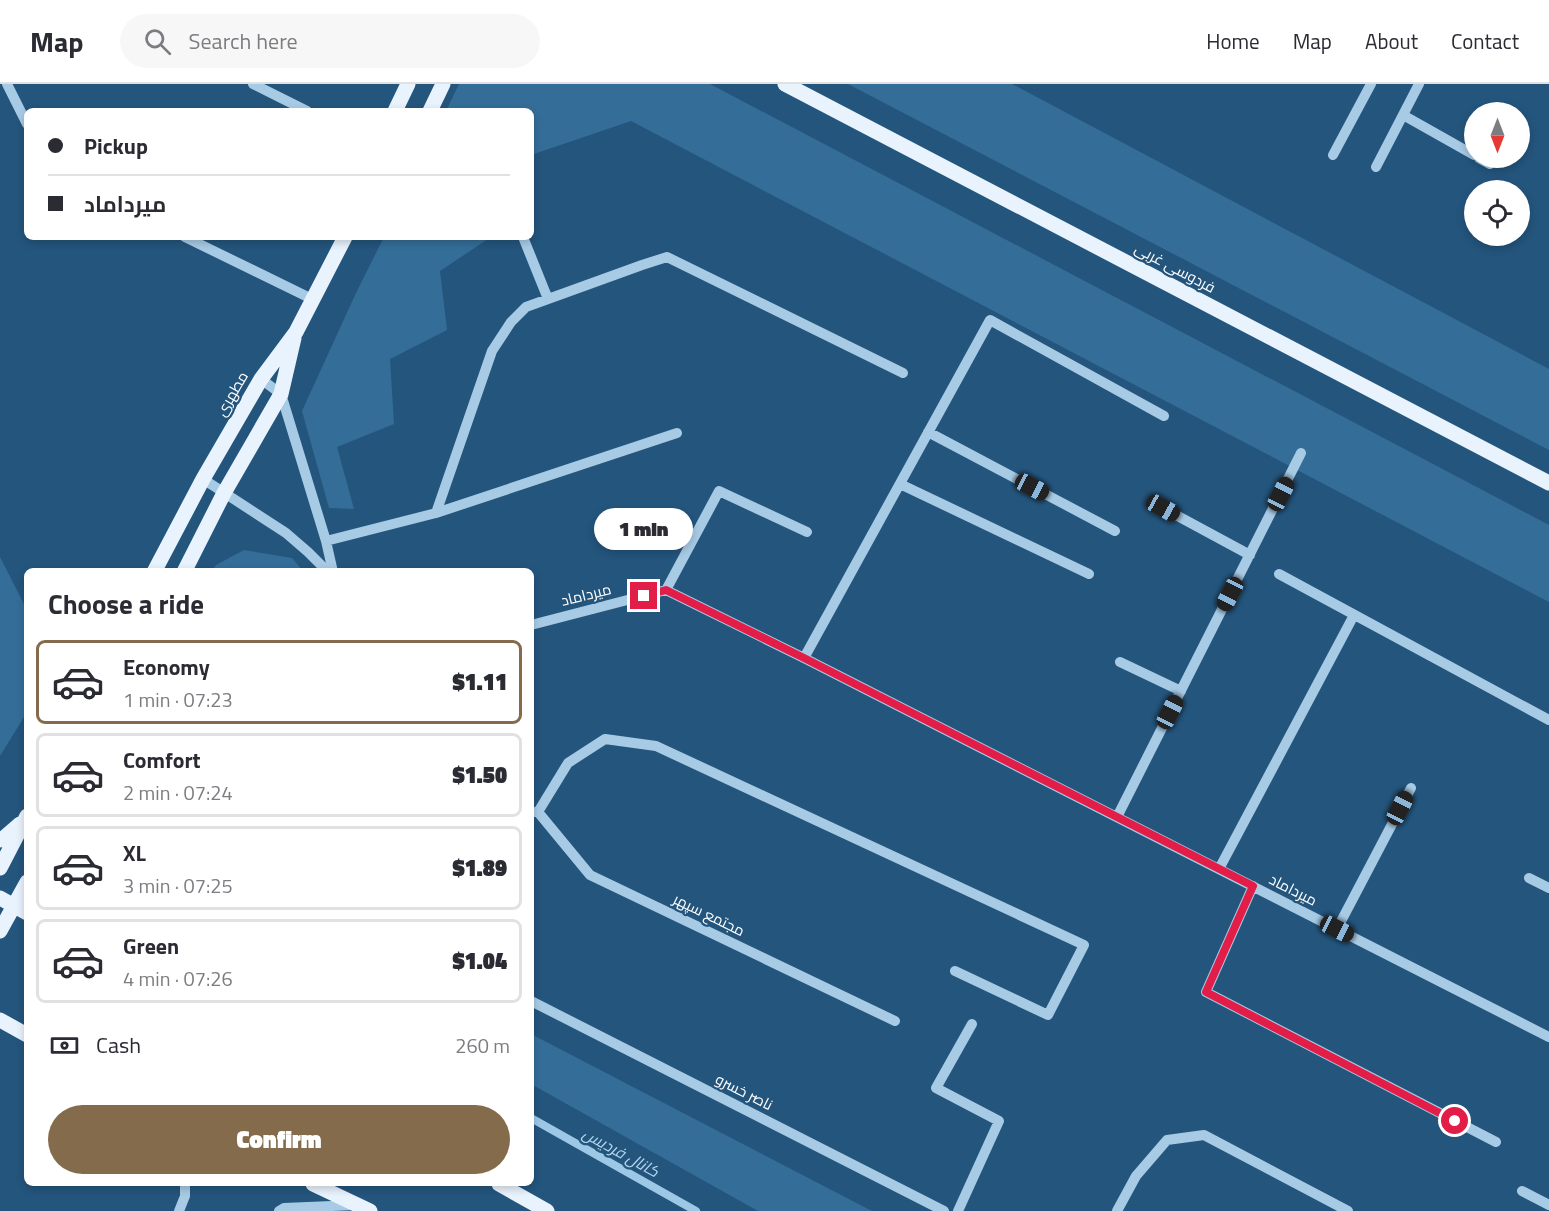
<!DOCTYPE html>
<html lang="en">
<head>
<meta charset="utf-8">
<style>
	:root { --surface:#fff; --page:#f7f7f7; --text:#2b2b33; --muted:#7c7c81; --line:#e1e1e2; --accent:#846b4c }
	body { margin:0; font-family:"Titillium Web",Cairo,sans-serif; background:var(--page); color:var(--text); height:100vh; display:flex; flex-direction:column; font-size:22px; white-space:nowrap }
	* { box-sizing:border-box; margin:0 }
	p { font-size:20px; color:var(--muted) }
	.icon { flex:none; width:33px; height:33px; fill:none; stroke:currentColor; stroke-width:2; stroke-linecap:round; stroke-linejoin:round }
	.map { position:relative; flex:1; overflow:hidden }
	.details { position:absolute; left:24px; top:484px; width:510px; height:618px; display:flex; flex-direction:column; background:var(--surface); border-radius:9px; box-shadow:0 3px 9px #0003 }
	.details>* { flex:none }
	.hud { position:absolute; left:24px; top:24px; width:510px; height:132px; border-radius:9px; box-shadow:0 3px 9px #0003; display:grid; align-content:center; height:132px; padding:0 24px; background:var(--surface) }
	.needle { width:39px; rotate:180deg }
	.tools { position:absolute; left:1464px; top:18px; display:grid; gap:12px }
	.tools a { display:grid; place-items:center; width:66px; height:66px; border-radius:50%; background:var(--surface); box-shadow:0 3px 9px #0003; font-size:30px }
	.end { position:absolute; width:27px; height:27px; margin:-14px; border:8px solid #e11d48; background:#fff; box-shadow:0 0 0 3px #fff }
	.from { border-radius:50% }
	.bubble { position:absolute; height:42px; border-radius:21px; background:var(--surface); box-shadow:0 3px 9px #0003; font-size:20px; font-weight:800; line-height:42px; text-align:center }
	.car { position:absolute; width:18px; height:36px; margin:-18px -9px; border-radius:8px; box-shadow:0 0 4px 2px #0007; background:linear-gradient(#222 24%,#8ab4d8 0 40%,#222 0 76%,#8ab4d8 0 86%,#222 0) }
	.hud b { display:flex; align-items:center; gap:21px; height:57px; font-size:22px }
	.hud b+b { border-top:2px solid var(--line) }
	.hud i { width:15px; height:15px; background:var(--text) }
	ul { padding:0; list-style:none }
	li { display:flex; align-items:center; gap:18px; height:84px; margin:0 12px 9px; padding:0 12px; border:3px solid var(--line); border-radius:9px }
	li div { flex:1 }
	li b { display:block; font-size:22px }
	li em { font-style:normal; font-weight:800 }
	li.on { border-color:var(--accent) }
	li>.icon { width:54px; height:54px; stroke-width:1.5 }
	h2 { padding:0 24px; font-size:27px; line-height:72px }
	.pay { display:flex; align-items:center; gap:15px; height:66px; padding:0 24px; font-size:22px }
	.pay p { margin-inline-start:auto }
	.primary-button { display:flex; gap:12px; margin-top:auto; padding:12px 24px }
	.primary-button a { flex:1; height:69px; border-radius:36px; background:var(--accent); color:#fff; font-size:24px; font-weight:800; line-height:69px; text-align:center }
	header { display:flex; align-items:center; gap:36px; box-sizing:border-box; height:84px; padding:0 30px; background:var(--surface); border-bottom:2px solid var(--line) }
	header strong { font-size:28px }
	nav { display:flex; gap:33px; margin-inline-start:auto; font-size:21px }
	.search { width:420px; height:54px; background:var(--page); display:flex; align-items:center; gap:15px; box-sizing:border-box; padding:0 21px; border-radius:33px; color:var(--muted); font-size:22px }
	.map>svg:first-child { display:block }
</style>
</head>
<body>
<header>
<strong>Map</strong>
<div class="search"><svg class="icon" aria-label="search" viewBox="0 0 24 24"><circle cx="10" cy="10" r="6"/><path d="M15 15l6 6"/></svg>Search here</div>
<nav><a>Home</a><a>Map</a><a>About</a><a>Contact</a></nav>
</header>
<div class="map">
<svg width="1549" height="1127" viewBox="0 0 1549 1127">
	<rect width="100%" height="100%" fill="#24557d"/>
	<path fill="#346e98" d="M459,0H710L1549,441V518L631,37L531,71V27H446Z
		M848,0H1012L1549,285V366Z
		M384,153H491L440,187L447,246L390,275L394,340L337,363L354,425L329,424L302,327L356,209Z
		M244,466L292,474L303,487H212L216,481Z
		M0,473L27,526V628L0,672Z
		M531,950L872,1127H758L531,1000Z"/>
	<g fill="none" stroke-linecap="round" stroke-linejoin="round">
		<path stroke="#9cc8e6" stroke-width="8" d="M531,1034L696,1127"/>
		<path stroke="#a8cbe5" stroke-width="10" d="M7,0L27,40
			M253,0L307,27
			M1403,31L1474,71
			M1333,71L1371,0
			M1479,74L1490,80
			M1376,83L1419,0
			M185,153L312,215
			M523,153L548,215
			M261,295L281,310L326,457L333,488
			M928,348L1115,447
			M203,395L286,449L308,468L328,488
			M900,400L1089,490
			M1163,424L1250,471
			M436,429L492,267L511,238L526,223L642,181L667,173L903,289
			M326,457L436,429L677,349
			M1279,490L1549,636
			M666,506L719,407L807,448
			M531,541L666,506L804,574L1549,953
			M804,574L990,236L1164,332
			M1120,578L1181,607
			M531,728H538L590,791L895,937
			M538,728L568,679L605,655L656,662L1084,861L1048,931L955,887
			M1117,733L1301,369
			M1219,785L1354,531
			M1529,794L1549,804
			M1253,802L1206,908L1496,1058
			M1337,845L1411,704
			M531,917L944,1127
			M1522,1107L1549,1121
			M179,1127L185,1112V1100
			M279,1127L284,1124L356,1121
			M958,1127L999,1037L936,1004L972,940
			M1117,1127L1136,1092L1167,1056L1204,1051L1348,1127"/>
		<path stroke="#e9f3fd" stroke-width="15" d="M785,0L1549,399
			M395,27L408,0
			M430,27L443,0
			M154,488L203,395L261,295L296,248L345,153
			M184,488L224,409L281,310L294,254
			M0,756L5,753L20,740
			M0,784L27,732
			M0,814L27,829
			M0,847L27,798
			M0,936L27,951
			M313,1100L370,1127
			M499,1100L547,1127"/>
	</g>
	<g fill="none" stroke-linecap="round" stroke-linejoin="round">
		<path stroke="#e11d48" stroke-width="8" d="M644,512L666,506L804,574L1253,802L1206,908L1455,1037"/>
	</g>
	<g text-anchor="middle" stroke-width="4.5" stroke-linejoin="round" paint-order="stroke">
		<g font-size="15" fill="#fff" stroke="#24557d">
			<text transform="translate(1175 184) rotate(28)" y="5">فردوسی غربی</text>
			<text transform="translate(232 310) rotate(-60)" y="5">مطهری</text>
			<text transform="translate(586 511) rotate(-14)" y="5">میرداماد</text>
			<text transform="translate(1293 806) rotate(27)" y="5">میرداماد</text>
			<text transform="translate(709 831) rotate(26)" y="5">مجتمع سپهر</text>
			<text transform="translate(744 1008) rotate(27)" y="5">ناصر خسرو</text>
		</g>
		<g font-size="16" font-style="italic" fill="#b3d5ed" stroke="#24557d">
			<text transform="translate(621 1068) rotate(29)" y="6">کانال فردیس</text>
		</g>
	</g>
</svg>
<div class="tools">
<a><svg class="needle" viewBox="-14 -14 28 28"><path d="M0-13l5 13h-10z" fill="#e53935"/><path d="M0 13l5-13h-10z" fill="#7c7c81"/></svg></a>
<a><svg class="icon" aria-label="locate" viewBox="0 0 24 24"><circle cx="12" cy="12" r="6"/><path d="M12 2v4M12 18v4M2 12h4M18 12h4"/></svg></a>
</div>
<i class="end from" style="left:1455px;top:1037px"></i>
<i class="end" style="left:644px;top:512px"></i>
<div class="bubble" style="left:594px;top:424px;width:99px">1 min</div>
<i class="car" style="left:1032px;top:403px;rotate:118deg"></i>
<i class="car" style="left:1281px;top:410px;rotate:27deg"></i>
<i class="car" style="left:1163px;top:424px;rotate:119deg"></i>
<i class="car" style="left:1230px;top:510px;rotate:207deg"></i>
<i class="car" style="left:1170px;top:628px;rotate:27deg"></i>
<i class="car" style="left:1400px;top:724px;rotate:27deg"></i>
<i class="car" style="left:1337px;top:845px;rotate:117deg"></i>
<div class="hud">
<b><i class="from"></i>Pickup</b>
<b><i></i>میرداماد</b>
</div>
<section class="details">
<h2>Choose a ride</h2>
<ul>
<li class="on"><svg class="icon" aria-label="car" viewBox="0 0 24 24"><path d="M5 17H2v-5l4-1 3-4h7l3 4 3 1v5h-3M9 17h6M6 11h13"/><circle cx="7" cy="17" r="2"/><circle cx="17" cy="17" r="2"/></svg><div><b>Economy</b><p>1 min · 07:23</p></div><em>$1.11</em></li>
<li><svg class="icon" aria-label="car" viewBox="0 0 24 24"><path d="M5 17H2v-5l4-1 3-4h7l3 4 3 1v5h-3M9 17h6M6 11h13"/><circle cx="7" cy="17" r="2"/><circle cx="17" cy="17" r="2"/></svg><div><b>Comfort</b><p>2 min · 07:24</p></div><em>$1.50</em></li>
<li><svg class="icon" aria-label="car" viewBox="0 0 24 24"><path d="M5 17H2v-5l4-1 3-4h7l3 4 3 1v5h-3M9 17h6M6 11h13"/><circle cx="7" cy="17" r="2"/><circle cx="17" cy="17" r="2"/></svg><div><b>XL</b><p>3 min · 07:25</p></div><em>$1.89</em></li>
<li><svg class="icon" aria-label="car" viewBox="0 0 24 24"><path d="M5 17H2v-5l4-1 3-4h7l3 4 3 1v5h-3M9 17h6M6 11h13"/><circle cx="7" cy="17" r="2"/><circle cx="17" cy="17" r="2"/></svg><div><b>Green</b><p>4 min · 07:26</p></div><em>$1.04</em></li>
</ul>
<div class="pay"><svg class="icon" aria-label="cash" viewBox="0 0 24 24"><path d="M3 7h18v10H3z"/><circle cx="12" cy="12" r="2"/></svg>Cash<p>260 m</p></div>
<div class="primary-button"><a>Confirm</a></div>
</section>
</div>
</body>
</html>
